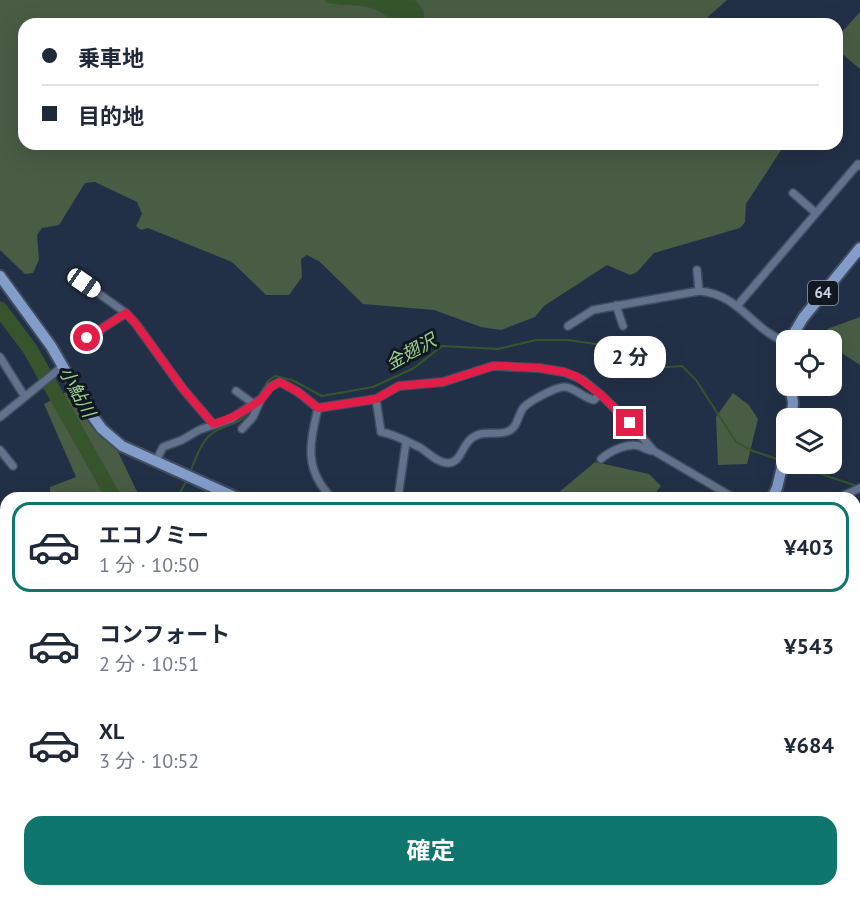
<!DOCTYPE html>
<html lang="ja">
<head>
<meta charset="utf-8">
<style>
	:root { --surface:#fff; --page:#f6f6f7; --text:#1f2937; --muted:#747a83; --line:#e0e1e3; --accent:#0f766e }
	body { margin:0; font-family:"PT Sans","Noto Sans JP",sans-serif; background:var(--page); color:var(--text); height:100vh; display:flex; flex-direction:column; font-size:22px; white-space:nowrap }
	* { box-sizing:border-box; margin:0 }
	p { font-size:20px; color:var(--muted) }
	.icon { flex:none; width:33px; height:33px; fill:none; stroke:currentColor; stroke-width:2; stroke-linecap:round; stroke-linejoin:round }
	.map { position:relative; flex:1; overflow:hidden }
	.side { position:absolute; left:0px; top:492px; width:861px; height:405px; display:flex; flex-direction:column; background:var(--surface); border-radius:18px 18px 0 0; box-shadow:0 6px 24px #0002 }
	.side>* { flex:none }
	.guide { position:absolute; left:18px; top:18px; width:825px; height:132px; border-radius:18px; box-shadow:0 6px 24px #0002; display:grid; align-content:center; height:132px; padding:0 24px; background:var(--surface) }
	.tools { position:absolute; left:776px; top:330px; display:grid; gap:12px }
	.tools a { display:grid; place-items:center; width:66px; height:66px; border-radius:12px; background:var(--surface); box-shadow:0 6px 24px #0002; font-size:30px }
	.end { position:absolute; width:27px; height:27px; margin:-14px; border:8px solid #e11d48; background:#fff; box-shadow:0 0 0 3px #fff }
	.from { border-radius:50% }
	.bubble { position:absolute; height:42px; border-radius:18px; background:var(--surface); box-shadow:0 6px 24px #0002; font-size:20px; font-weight:700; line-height:42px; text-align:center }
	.car { position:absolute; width:18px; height:36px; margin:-18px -9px; border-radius:8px; box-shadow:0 0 4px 2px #0007; background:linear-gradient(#fff 24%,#345 0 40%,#fff 0 76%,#345 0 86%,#fff 0) }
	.guide b { display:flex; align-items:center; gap:21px; height:57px; font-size:22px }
	.guide b+b { border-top:2px solid var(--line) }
	.guide i { width:15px; height:15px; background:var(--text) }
	ul { padding:10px 0 0; list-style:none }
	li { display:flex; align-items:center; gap:18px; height:90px; margin:0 12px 9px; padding:0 12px; border:3px solid transparent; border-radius:18px }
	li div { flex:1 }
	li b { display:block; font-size:22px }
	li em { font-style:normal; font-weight:700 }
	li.on { border-color:var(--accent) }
	li>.icon { width:54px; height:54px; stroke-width:1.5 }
	.action { display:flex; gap:12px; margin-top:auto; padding:12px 24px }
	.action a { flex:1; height:69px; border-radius:18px; background:var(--accent); color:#fff; font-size:24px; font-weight:700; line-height:69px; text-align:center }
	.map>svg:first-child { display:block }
</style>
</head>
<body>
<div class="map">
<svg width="860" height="897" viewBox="0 0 860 897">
	<rect width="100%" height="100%" fill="#223047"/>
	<path fill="#495c44" d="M0,0H727L700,24H24V144H785L746,204L745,222L740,228L654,253L637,272L630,275L607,265L544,306L535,317L501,330L481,327L434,310L363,304L320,262L307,255L301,259L302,277L289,295H266L232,262L148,228L141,230L136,226L142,214L137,202L95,182L85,183L59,225L42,228L37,235L39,260L33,273L25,274L0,250Z
		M860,12V69L841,53V33Z
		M860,317V365L831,346V340H826L827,329Z
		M80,385L94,401L140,498H50V487L76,477L44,404Z
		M733,393L749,405L758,419L747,464L718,465L716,417Z
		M595,462L649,474L661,486L651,498H547L558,493Z
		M0,588L6,592V891H278L276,897H0Z
		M855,835L860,838V897H766L765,891H855Z
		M437,891H547L555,897H440Z"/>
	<path fill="#36552d" d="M324,0H415L423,10L425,20L422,24H396C370,0 359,8 327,3Z"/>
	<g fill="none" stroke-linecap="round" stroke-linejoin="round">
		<path stroke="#36552d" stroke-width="2" d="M259,396L268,381L275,376L292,380L322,396L373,387L414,368L442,346L498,349L536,340H568L623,348L642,365L654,368L682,366L696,380L736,442L753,451L780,460
			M791,464L857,486
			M190,472C196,459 201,440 214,432C228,423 239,426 250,411
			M177,498L187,480
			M612,891L613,897
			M457,897L459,891"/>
		<path stroke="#36552d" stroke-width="15" d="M0,309L30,349L114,498
			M401,891L408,897"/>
		<defs>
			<path id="street" d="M793,193L816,213
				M697,270L699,291
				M84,283L126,313L136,324L183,389L213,424
				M616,305L623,326
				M737,306L858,164L860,166
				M568,326L593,310L699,291C740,294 752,330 786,342
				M87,338L126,313
				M0,357L25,397
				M236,391L254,404
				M376,399L381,432C394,434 406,441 419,447C428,452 436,462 447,463C459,464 461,450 468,442C480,428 493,436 506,432C519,428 517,415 524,407C530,401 557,386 565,387C576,388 583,398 594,400L600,394
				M318,408C310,443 303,469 332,498
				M0,417L63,366
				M242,429L253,417L261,399
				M0,450L13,466
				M601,459C610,451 627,443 639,446C645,448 647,451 654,451
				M156,461L163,447L182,440L199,430L231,419L261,399L270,387L280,382L298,392L318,408L376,399L399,386L443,382L493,366L539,368L564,372L583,380L600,394L630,423L654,451L734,498
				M398,498L406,442
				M838,498L860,488
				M855,516L860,517
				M855,556L860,557
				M855,596L860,598
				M855,646L858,639
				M855,678L860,680
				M855,717L860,719
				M855,758L860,760
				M855,801L860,803
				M311,891L327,897"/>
			<path id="primary" d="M0,276L51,346L88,410L102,429L122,446L237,498
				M790,340L803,318L860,248
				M790,386L793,402L792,418
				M772,498L777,488L786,450
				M667,891L670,897"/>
		</defs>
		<use href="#street" stroke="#414c60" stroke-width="10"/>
		<use href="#primary" stroke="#414c60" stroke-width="14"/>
		<use href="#street" stroke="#62728c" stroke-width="7"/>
		<use href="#primary" stroke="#829dca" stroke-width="10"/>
	</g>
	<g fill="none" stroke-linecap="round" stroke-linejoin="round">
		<path stroke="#e11d48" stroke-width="8" d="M87,338L126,313L136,324L183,389L213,424C231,419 243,412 259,401C267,395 269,385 280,382L298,392L318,408L376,399L399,386L443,382L493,366H504L539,368L564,372L576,376L600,394L630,423"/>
	</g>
	<g text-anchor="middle" stroke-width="6" stroke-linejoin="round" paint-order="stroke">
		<rect fill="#111822" stroke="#959daa" stroke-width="1.5" x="808" y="281" width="30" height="24" rx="4.5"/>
		<g font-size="15" font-weight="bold" fill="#cdd6e5">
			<text x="823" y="298">64</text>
		</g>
		<g font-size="18" font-style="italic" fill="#9dd08f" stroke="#111822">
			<text transform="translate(411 352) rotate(-29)" y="6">金翅沢</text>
			<text transform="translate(77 392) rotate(61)" y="6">小鮎川</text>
		</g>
	</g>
</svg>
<div class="tools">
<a><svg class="icon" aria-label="locate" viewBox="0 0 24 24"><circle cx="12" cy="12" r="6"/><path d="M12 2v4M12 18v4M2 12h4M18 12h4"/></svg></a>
<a><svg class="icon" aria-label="layers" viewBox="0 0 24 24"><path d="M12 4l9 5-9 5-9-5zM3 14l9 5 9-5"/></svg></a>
</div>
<i class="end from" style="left:87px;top:338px"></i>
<i class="end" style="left:630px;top:423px"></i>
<div class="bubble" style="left:594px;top:336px;width:72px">2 分</div>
<i class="car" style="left:84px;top:283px;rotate:125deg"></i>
<div class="guide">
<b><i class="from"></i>乗車地</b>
<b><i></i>目的地</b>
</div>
<section class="side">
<ul>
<li class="on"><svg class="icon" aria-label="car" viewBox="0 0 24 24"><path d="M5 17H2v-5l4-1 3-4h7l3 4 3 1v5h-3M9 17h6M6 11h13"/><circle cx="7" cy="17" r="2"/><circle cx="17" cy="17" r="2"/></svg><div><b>エコノミー</b><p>1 分 · 10:50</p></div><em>¥403</em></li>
<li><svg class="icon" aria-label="car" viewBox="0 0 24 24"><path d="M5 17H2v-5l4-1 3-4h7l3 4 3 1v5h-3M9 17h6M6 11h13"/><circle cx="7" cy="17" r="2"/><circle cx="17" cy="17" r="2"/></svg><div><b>コンフォート</b><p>2 分 · 10:51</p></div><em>¥543</em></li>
<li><svg class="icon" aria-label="car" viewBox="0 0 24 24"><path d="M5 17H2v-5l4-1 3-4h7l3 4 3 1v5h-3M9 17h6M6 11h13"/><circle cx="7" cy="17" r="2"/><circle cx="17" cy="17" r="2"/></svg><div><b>XL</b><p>3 分 · 10:52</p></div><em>¥684</em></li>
</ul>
<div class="action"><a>確定</a></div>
</section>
</div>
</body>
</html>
